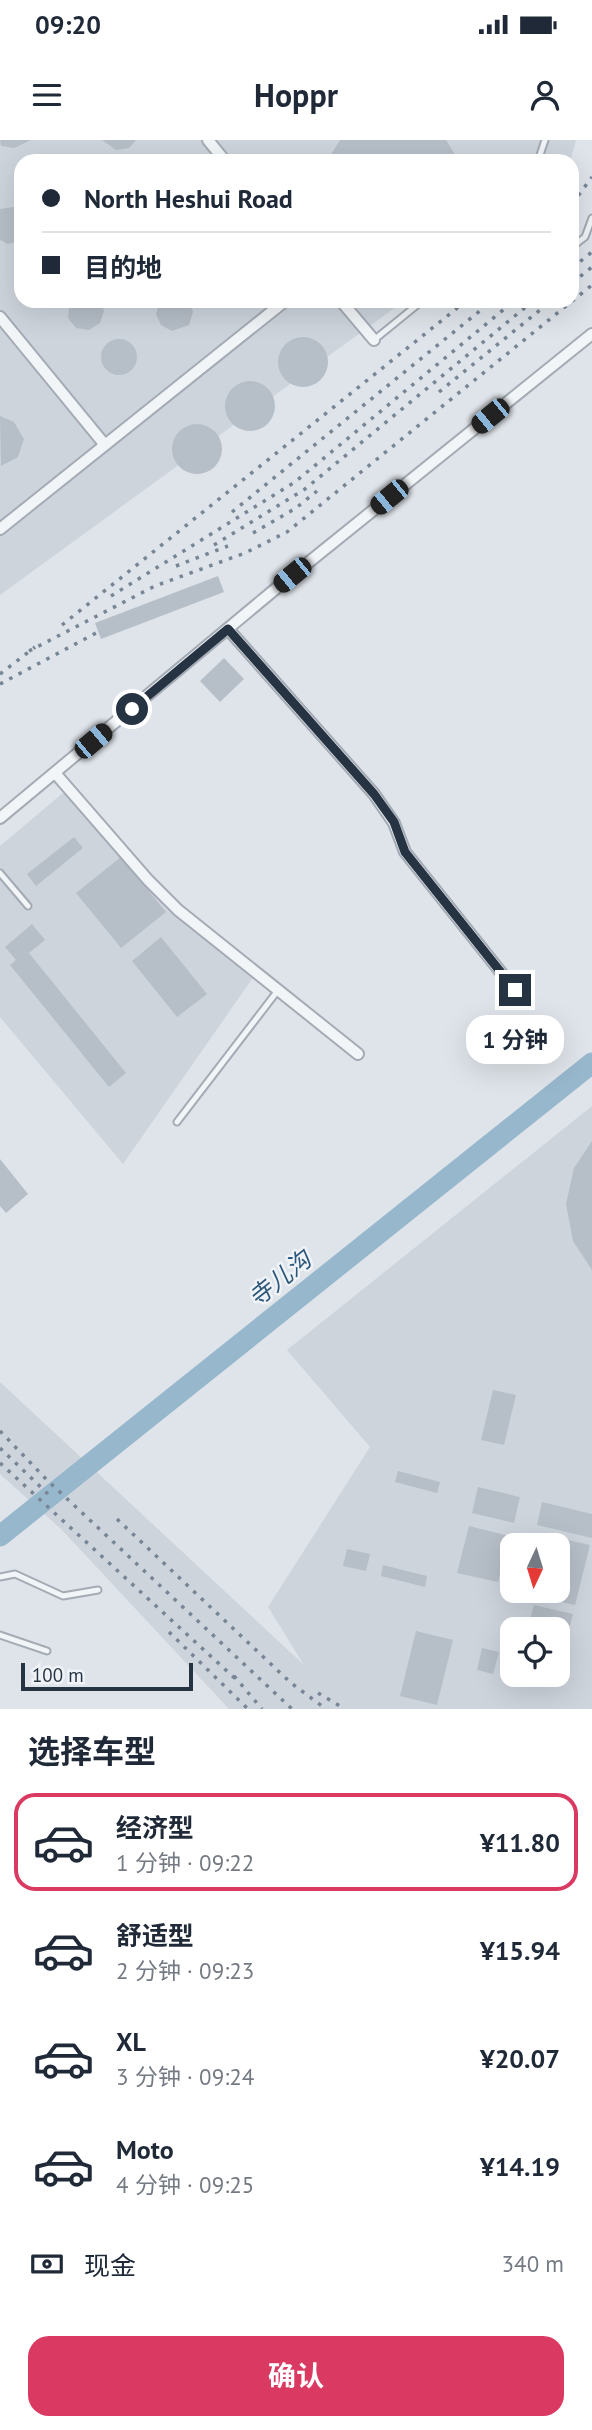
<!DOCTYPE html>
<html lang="zh">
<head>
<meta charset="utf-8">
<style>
	:root { --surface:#fff; --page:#f6f6f7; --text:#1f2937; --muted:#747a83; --line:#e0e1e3; --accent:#da3962 }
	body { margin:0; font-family:"PT Sans","Noto Sans SC",sans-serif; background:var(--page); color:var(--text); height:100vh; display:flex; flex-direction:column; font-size:26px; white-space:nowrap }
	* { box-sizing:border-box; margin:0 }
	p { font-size:23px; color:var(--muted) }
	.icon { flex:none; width:38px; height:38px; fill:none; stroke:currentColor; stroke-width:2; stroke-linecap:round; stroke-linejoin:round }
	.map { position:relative; height:1569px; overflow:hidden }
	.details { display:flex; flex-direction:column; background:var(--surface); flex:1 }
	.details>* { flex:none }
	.top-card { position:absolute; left:14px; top:14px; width:565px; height:154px; border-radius:21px; box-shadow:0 7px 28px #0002; display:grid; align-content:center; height:154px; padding:0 28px; background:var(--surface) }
	.needle { width:46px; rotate:184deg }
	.buttons { position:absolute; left:500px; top:1393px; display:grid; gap:14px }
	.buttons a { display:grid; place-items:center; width:70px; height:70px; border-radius:14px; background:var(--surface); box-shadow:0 7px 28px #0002; font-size:35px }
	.scale { position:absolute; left:21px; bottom:18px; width:172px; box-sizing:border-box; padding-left:7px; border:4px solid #263342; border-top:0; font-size:19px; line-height:24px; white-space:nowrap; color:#263342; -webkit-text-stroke:5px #eff3f7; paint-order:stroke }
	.end { position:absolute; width:32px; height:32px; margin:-16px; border:9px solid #263342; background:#fff; box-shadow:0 0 0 4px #fff }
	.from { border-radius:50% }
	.bubble { position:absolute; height:49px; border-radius:21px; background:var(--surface); box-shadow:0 7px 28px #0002; font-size:23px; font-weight:700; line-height:49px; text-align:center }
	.car { position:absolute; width:21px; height:42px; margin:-21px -10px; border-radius:9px; box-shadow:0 0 5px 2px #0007; background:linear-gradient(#222 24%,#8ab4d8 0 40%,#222 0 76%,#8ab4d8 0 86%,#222 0) }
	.top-card b { display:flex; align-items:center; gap:24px; height:66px; font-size:26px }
	.top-card b+b { border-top:2px solid var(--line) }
	.top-card i { width:18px; height:18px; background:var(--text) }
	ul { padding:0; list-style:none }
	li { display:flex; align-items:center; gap:21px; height:98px; margin:0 14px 10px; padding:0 14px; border:4px solid transparent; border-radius:21px }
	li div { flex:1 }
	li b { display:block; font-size:26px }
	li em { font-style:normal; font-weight:700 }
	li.selected { border-color:var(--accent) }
	li>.icon { width:63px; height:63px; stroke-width:1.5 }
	h2 { padding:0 28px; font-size:32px; line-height:84px }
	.pay { display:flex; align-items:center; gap:18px; height:77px; padding:0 28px; font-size:26px }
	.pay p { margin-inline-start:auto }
	.cta { display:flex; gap:14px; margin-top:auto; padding:14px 28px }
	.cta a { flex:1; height:80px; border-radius:21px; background:var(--accent); color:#fff; font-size:28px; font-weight:700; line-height:80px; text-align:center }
	.status { display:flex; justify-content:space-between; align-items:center; height:49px; padding:0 35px; background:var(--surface); direction:ltr }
	.status svg { height:19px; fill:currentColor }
	header { display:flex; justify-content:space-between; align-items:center; height:91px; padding:0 28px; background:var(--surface); font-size:32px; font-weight:700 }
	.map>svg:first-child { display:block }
</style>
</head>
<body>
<div class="status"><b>09:20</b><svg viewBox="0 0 49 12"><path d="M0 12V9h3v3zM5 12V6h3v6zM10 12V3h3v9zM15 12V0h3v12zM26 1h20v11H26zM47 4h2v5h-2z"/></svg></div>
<header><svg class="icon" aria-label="menu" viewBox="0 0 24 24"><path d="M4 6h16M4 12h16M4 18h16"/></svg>Hoppr<svg class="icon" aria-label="person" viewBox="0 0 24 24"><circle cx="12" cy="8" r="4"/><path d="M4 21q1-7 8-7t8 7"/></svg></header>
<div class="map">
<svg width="592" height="1569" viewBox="0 0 592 1569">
	<rect width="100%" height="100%" fill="#dfe4ea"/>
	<path fill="#cdd4dc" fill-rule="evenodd" d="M0,0H576L570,21H21V161H404L0,455Z
		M64,652L167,770L259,829L123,1024L0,877V706Z
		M592,966V1569H229L61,1389L0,1334V1242L304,1525L268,1467L370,1307L287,1210ZM513,1405H558V1451H513ZM513,1489H558V1535H513Z"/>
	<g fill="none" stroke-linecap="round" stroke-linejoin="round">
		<path stroke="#97b7cd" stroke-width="21" d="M0,1396L592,923"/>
	</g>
	<path fill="#b6bec7" d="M0,0H31L14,8L1,6Z
		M102,0H136L129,8L116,10Z
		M340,0H446L459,21H327Z
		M13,67L21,70V100L8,104L0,100V69Z
		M70,161H100L104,171L100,183L89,190L76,188L68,178Z
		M160,161H189L193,172L189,185L172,191L161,185L156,174Z
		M278 222a25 25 0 1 1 50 0a25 25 0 1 1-50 0Z
		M101 217a18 18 0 1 1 36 0a18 18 0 1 1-36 0Z
		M225 266a25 25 0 1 1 50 0a25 25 0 1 1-50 0Z
		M0,276L14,282L24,299L18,317L1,326Z
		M172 309a25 25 0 1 1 50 0a25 25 0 1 1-50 0Z
		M218,436L224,452L101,499L95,483Z
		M224,518L244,539L220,562L200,541Z
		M74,697L83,708L36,746L27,734Z
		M121,717L166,772L121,808L76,753Z
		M32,784L45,800L29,813L126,933L109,947L10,825L16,820L5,807Z
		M161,797L207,854L177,877L132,821Z
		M592,1001V1130L573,1101L566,1064L574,1028Z
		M0,1019L28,1054L6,1073L0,1066Z
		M493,1250L516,1255L504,1305L481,1300Z
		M398,1331L440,1342L437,1353L395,1342Z
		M478,1347L520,1357L514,1383L472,1373Z
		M542,1362L592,1374V1398L537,1385Z
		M469,1386L509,1396L498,1442L457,1433Z
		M554,1397L590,1405L575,1465L540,1457L541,1451H558V1405H552Z
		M347,1409L370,1414L366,1431L343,1426Z
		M383,1425L427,1436L425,1447L381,1436Z
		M534,1465L573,1474L568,1493L529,1483Z
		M416,1491L453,1500L437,1565L400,1556Z
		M482,1508L499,1512L493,1534L477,1530Z"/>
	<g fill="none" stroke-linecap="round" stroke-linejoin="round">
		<defs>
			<path id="lane" d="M538,21L545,0
				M572,107L585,97L592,78
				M374,200L422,161
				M0,733L28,766
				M177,982L279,849
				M0,1437L15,1434L63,1456L98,1450
				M0,1495L47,1511"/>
			<path id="street" d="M208,0L225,21
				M341,161L374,200
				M0,177L105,305
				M0,389L285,161
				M228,489L374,654L394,683L405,712L515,850
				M55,633L148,740L178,770L358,914
				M0,678L273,451L592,194"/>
		</defs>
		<use href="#lane" stroke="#a4abb4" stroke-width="9"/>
		<use href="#street" stroke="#a4abb4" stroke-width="14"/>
		<use href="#lane" stroke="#f2f5f8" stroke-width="5"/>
		<use href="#street" stroke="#f2f5f8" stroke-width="10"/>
		<path stroke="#778595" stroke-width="3.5" stroke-dasharray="3.5 7" stroke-linecap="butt" d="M572,64L592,37
			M572,128L592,112
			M572,143L592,127
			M439,252L551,161
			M232,372L492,161
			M253,393L296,368L317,351
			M214,405L305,349L533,161
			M176,426L228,406
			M111,456L295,342L514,161
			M62,485L466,161
			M29,511L155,446L245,413L287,392L592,145
			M0,534L35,507
			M0,544L98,492
			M0,1291L47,1340L292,1569
			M0,1308L51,1357
			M0,1323L240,1543
			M117,1379L291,1543L326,1569
			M169,1492L248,1569
			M234,1536L262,1569
			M318,1553L345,1569"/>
	</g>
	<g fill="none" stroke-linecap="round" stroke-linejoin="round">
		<path stroke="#263342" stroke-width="9" d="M132,569L228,489L374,654L394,682L405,712L515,850"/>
	</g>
	<g text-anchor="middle" stroke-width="5" stroke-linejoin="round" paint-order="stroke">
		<g font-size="24" font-style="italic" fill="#2d577a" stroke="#eff3f7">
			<text transform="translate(280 1139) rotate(-39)" y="8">寺儿沟</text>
		</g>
	</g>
</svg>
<div class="buttons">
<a><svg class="needle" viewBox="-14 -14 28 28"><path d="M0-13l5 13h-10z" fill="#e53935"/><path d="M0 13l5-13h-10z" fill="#747a83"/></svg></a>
<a><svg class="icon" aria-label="locate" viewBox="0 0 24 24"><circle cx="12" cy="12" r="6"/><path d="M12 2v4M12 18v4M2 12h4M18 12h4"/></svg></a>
</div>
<div class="scale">100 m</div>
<i class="end from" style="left:132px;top:569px"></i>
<i class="end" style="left:515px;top:850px"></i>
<div class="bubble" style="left:466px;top:875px;width:98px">1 分钟</div>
<i class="car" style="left:490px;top:276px;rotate:231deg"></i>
<i class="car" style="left:389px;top:357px;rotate:231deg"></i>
<i class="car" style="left:292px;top:435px;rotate:231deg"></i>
<i class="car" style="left:93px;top:601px;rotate:50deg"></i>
<div class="top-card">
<b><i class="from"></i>North Heshui Road</b>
<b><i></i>目的地</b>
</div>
</div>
<section class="details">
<h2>选择车型</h2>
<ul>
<li class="selected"><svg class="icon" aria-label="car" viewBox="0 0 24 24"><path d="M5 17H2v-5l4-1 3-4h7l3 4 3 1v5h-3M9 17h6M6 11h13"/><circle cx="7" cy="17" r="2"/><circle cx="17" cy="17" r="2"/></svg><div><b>经济型</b><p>1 分钟 · 09:22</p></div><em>¥11.80</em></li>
<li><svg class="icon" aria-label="car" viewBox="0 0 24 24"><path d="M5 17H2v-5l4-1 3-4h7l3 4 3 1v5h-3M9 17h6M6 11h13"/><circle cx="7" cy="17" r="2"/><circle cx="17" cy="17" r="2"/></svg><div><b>舒适型</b><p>2 分钟 · 09:23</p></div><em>¥15.94</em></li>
<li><svg class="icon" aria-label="car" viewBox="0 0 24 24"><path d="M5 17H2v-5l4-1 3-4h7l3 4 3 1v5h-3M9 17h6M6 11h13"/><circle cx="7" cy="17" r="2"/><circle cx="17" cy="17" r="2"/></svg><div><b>XL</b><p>3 分钟 · 09:24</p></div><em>¥20.07</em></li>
<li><svg class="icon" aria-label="car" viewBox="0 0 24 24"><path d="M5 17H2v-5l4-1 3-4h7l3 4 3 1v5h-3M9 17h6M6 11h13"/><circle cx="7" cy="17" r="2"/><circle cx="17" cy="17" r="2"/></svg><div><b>Moto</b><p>4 分钟 · 09:25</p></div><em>¥14.19</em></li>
</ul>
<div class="pay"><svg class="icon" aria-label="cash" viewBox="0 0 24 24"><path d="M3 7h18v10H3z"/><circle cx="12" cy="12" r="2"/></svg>现金<p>340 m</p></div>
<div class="cta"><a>确认</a></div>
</section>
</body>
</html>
